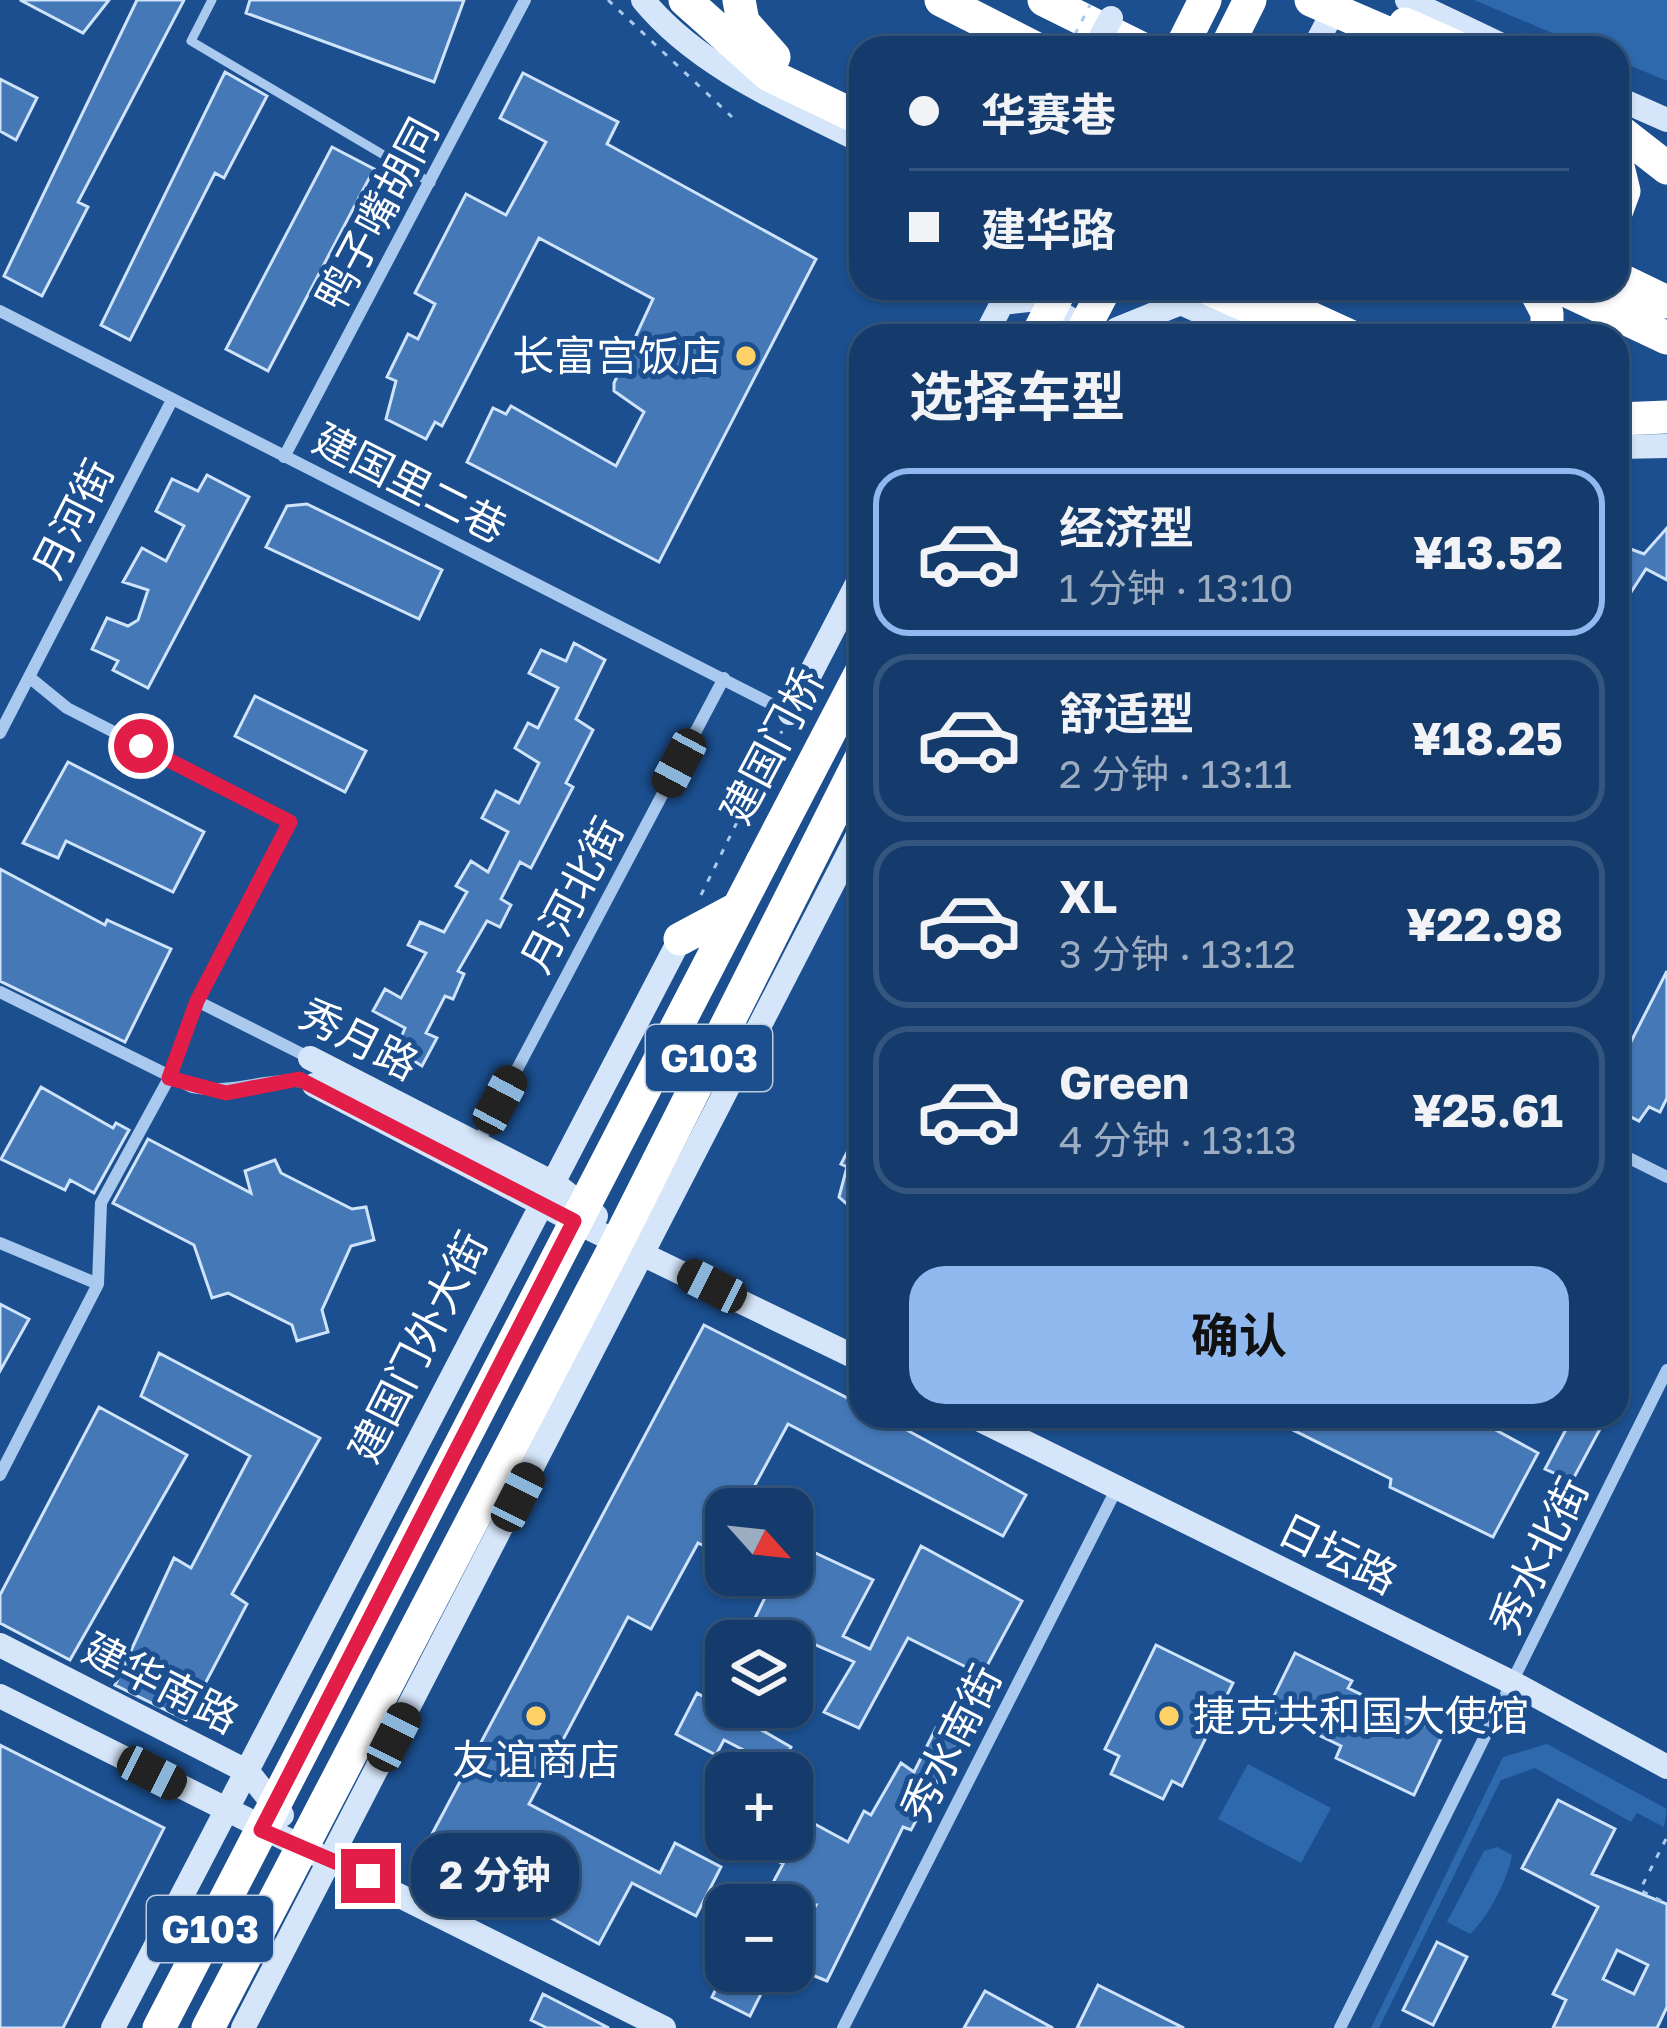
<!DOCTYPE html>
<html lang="zh">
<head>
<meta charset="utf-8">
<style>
	:root { --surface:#143b6b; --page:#1d4271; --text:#f1f3f6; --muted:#9dadc1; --line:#33557e; --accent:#90b9f0 }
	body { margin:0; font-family:"Golos Text","Noto Sans SC",sans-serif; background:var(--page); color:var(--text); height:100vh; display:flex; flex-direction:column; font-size:45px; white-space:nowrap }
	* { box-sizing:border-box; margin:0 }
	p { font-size:39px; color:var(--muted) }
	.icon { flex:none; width:66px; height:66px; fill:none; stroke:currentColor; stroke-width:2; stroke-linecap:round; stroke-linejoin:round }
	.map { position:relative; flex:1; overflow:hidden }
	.drawer { position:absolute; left:849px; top:324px; width:780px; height:1104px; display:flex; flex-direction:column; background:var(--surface); border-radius:36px; box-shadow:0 3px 9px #0004,0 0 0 3px var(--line) }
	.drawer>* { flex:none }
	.banner { position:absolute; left:849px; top:36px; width:780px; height:264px; border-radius:36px; box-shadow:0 3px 9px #0004,0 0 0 3px var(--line); display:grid; align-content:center; height:264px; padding:0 60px; background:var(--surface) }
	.needle { width:78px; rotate:117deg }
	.buttons { position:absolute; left:705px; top:1488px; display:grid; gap:24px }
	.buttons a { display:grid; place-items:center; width:108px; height:108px; border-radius:24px; background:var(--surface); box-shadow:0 3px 9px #0004,0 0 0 3px var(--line); font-size:60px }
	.end { position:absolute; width:54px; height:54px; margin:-27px; border:15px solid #e11d48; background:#fff; box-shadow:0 0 0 6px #fff }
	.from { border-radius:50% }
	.bubble { position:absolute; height:84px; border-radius:36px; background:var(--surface); box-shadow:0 3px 9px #0004,0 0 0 3px var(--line); font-size:39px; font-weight:700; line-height:84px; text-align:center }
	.car { position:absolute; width:36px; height:72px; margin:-36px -18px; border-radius:15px; box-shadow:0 0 9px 3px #0007; background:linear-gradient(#222 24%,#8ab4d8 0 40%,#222 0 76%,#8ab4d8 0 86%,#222 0) }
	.banner b { display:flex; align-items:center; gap:42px; height:114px; font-size:45px }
	.banner b+b { border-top:3px solid var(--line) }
	.banner i { width:30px; height:30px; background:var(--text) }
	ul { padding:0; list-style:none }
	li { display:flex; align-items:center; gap:36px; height:168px; margin:0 24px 18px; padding:0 36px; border:6px solid var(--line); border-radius:36px }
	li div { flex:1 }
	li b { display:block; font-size:45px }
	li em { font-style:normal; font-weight:700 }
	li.current { border-color:var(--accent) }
	li>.icon { width:108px; height:108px; stroke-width:1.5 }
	h2 { padding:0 60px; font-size:54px; line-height:144px }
	.action { display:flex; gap:24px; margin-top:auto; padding:24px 60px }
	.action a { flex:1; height:138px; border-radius:36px; background:var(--accent); color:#111; font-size:48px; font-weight:700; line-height:138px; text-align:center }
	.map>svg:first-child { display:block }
</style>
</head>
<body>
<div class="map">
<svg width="1667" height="2028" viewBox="0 0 1667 2028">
	<rect width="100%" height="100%" fill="#1b4f8f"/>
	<path fill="#2e69ad" d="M1474,0H1667V81L1617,60V48H1588Z
		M1547,1744L1667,1809L1664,1827L1637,1813L1631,1822L1535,1768L1501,1780L1379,2028H1371L1503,1757Z
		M1248,1764L1331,1808L1301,1863L1218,1819Z
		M1497,1847L1512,1855C1508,1879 1488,1918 1470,1934L1447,1922L1484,1851Z"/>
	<path fill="#4478b7" stroke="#cfe3fa" stroke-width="3" fill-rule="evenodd" d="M20,0H109L83,33Z
		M137,0H184L78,202L88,207L42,296L4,276Z
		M250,0H464L434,82L246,13Z
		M225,72L267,96L224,178L215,173L130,340L101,325Z
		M523,73L618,122L607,144L816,259L659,562L467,462L493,408L506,414L511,406L616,466L644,412L614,391V383L653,299L539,238L442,426L435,422L426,439L386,419L396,381L387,377L408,334L418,339L435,304L415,293L466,194L506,215L546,142L500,118Z
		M0,79L37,98L16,140L0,131Z
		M332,147L374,169L268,371L226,349Z
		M207,475L249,497L148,688L113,670L118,661L92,649L107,618L128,626L138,620L148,590L123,582L142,548L166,561L184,526L156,511L172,479L198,491Z
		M307,504L442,570L419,619L266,547L287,506Z
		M1667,528V580L1646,569L1617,614V544L1644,554Z
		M574,643L605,660L576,719L593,730L566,783L573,787L531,868L520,862L501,899L511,905L500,927L487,921L458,971L464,974L453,999L445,996L426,1033L437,1038L422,1066L396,1050L405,1028L373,1011L385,989L401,998L426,953L408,945L420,922L444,932L467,892L456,886L471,861L488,872L508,832L482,818L496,791L519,803L539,763L515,748L528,723L538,728L558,688L529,673L541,650L566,661Z
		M255,696L366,751L345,792L235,736Z
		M68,762L204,832L173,892L66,841L58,858L23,843Z
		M0,869L105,925L107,920L171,949L125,1042L0,981Z
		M1667,971V1098L1660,1112L1649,1107L1639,1121L1617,1110V1069Z
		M41,1087L113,1128L116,1123L129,1130L94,1193L70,1180L65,1190L1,1159Z
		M861,1125V1205H848L839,1197L847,1167L841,1164Z
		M148,1139L251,1193L245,1171L275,1160L281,1173L352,1209L366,1207L374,1240L351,1246L322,1310L328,1332L297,1341L292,1325L228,1293L212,1298L194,1245L113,1203Z
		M0,1304L29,1319L0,1371Z
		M704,1325L861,1405V1416H881L1026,1495L1003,1536L788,1424L742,1509H726V1540L719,1553L698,1543L651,1629L628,1617L529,1804L660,1873L675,1843L721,1867L696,1916L632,1883L599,1944L424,1849Z
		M159,1353L320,1438L232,1594L247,1604L186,1720L115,1685L174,1558L191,1568L250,1456L141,1396Z
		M99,1407L187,1455L70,1660L0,1623V1595Z
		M1265,1416H1470L1538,1453L1493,1537L1390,1487L1391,1479Z
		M1573,1416H1607L1572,1481L1545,1469Z
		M792,1542L873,1580L843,1636L870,1649L921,1546L1022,1601L982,1675L908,1638L859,1728L824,1712L854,1662L755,1618L776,1575H792Z
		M1156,1645L1233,1683L1182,1786L1172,1781L1163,1799L1111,1774L1119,1756L1105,1749Z
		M1295,1653L1352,1681L1348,1688L1443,1734L1414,1795L1336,1758L1341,1746L1267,1710Z
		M697,1693L791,1747L778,1773H747L755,1756L724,1740L716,1755L676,1734Z
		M936,1728L961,1738L911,1830L903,1827L827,1981L792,1967V1952L816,1905H761L783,1864L774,1859L785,1839H792L798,1815L848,1842L864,1811L871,1815L901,1763L914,1772Z
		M0,1745L164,1828L63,2028H0Z
		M1558,1800L1615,1829L1592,1874L1667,1904V2007L1657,2028H1553L1566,2000L1553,1994L1598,1907L1522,1868ZM1617,1950L1648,1965L1634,1994L1603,1979Z
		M1437,1942L1467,1957L1433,2025L1403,2010Z
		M725,1970L763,1990L750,2016L712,1997Z
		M1098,1985L1184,2028H1077Z
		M985,1991L1053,2028H964Z
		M543,1994L609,2028H547L531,2020Z"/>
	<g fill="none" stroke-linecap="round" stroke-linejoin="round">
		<path stroke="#a9c9ee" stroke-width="3" stroke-dasharray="6 9" stroke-linecap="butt" d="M608,0L732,117
			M1524,34L1555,48
			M701,895L782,731
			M1666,1839L1640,1890L1667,1904"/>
		<path stroke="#a9c9ee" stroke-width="9" d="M212,0L191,41L431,183"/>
		<path stroke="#a9c9ee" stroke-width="12" d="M0,311L789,713
			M284,457L525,0
			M0,733L172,400
			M0,992L192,1087C238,1096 280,1071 314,1085
			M197,1001L310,1058
			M478,1143L724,678
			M1617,1152L1667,1177
			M0,1243L98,1284
			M0,1475L98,1284L101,1203L169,1078L197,1001L290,822L67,708L29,677
			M843,2028L1117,1488
			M1340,2028L1667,1370"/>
		<path stroke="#d6e6fa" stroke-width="24" d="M643,0C698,67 785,103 861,141
			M1407,0L1508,48
			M1314,48L1339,0
			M1617,98L1667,120
			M1002,303L1037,299L1095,334
			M1181,303L1254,336
			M1117,329L1181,303L1189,288
			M985,336L1009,290
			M1617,447L1667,446
			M790,713L861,576
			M310,1058L555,1184L596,1216
			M314,1085L574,1221L861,1360
			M972,1416L1513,1683L1667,1767
			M0,1645L248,1772L282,1815
			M0,1696L664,2028
			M113,2028L680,939
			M243,2028L861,829"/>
		<path stroke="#fff" stroke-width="33" d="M685,0L769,75L861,119
			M739,0L743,22L774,57
			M941,0L1035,48
			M1044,0L1141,48
			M1181,48L1205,0
			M1226,48L1250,0
			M1617,129L1667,168
			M1617,162L1624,191L1617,210
			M1617,278L1667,302
			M1534,288L1547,313V336
			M1561,288L1667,338
			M1291,309L1350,336
			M1617,419L1667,417
			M680,939L738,908
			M159,2028L762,862
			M208,2028L619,1239L861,758"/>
		<path stroke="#a9c9ee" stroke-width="3" stroke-dasharray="6 9" stroke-linecap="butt" d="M1068,48L1090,5"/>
		<path stroke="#d6e6fa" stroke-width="24" d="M1095,48L1111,18"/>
		<path stroke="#fff" stroke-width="33" d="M1311,0L1422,48
			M1405,24L1459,48
			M1207,288L1315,336
			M1037,336L1061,288
			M1080,336L1104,290
			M762,862L861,672"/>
	</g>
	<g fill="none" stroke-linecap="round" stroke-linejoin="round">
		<path stroke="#e11d48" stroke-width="15" d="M141,746L290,822L197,1001L169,1078L226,1093L299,1079L574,1221L261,1830L368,1876"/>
	</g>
	<g fill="#ffd166" stroke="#1b4f8f" stroke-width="4.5">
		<circle cx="746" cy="356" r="12"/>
		<circle cx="536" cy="1716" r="12"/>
		<circle cx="1169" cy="1716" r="12"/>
	</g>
	<g text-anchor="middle" stroke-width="10" stroke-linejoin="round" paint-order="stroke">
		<g fill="#1b4f8f" stroke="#bbcadd" stroke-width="3">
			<rect x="646" y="1025" width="126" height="66" rx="9"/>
			<rect x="147" y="1896" width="126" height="66" rx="9"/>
		</g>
		<g font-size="39" font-weight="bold" fill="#fff">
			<text x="709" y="1072">G103</text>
			<text x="210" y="1943">G103</text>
		</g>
		<g font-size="42" fill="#fff" stroke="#1b4f8f">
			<text transform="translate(377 214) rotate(-62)" y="15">鸭子嘴胡同</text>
			<text transform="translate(410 483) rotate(27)" y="15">建国里二巷</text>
			<text transform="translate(73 519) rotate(-63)" y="15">月河街</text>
			<text transform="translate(772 746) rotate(-62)" y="15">建国门桥</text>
			<text transform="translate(572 895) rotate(-62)" y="15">月河北街</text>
			<text transform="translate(359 1039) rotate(27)" y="15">秀月路</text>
			<text transform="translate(418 1347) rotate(-63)" y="15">建国门外大街</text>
			<text transform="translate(1338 1554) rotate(26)" y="15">日坛路</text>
			<text transform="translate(1539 1556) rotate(-64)" y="15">秀水北街</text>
			<text transform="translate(161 1683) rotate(27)" y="15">建华南路</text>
			<text transform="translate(951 1743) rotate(-63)" y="15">秀水南街</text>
		</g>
		<g font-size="42" fill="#fff" stroke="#1b4f8f" text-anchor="end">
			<text x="722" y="371">长富宫饭店</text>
			<text x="1193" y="1731" text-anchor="start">捷克共和国大使馆</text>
			<text x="536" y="1775" text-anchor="middle">友谊商店</text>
		</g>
	</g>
</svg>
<div class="buttons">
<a><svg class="needle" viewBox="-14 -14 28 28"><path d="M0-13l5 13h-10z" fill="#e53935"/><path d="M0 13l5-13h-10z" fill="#9dadc1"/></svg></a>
<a><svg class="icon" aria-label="layers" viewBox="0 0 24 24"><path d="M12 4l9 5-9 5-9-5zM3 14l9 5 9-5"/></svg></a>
<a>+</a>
<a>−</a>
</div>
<i class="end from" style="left:141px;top:746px"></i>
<i class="end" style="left:368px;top:1876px"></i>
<div class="bubble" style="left:411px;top:1833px;width:168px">2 分钟</div>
<i class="car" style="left:679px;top:763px;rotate:208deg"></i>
<i class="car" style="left:500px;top:1100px;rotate:28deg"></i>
<i class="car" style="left:712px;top:1286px;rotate:297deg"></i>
<i class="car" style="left:518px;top:1497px;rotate:27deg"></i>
<i class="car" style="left:394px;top:1737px;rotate:27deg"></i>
<i class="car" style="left:152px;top:1773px;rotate:117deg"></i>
<div class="banner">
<b><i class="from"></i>华赛巷</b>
<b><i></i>建华路</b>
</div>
<section class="drawer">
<h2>选择车型</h2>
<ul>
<li class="current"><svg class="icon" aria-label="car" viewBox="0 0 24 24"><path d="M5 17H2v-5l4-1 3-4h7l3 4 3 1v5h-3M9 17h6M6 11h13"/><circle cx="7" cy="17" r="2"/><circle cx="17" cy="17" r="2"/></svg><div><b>经济型</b><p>1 分钟 · 13:10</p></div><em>¥13.52</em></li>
<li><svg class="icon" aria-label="car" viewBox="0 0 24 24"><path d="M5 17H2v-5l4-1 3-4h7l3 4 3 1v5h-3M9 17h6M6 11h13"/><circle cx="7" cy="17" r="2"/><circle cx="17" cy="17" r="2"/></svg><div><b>舒适型</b><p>2 分钟 · 13:11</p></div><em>¥18.25</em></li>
<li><svg class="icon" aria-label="car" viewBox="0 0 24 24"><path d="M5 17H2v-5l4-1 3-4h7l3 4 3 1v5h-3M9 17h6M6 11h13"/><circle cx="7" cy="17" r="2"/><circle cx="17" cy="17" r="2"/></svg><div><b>XL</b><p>3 分钟 · 13:12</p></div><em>¥22.98</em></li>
<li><svg class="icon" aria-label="car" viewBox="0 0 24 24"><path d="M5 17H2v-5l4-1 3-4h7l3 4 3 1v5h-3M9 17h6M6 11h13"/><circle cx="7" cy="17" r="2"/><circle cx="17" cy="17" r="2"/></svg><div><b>Green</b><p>4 分钟 · 13:13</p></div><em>¥25.61</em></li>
</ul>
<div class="action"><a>确认</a></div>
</section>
</div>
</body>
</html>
